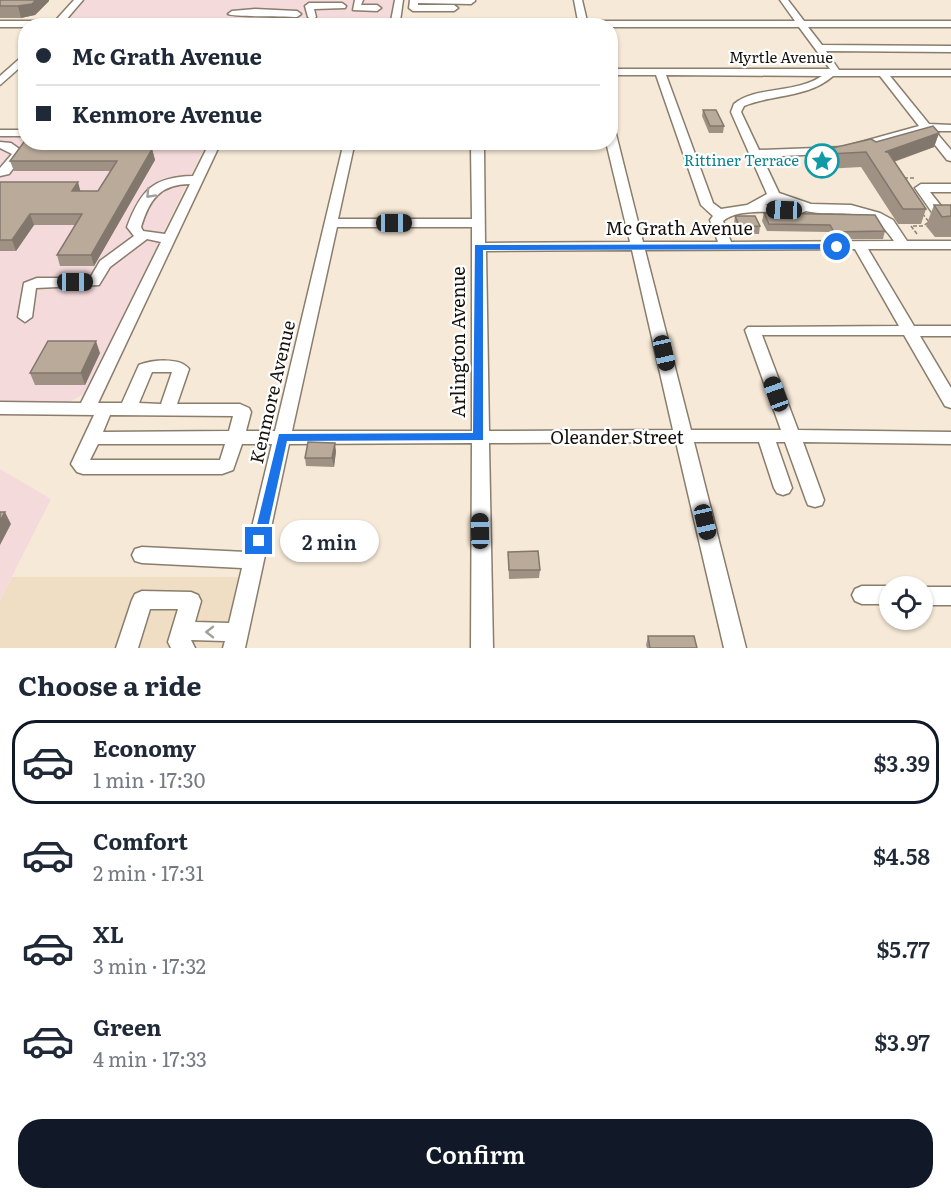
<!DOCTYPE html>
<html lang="en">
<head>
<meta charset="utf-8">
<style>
	:root { --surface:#fff; --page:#f2f2f3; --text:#1f2937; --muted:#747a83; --line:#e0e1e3; --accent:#111827 }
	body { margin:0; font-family:Literata,serif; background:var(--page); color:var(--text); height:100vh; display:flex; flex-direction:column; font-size:22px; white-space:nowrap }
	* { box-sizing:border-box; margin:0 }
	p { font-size:20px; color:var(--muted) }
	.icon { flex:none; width:33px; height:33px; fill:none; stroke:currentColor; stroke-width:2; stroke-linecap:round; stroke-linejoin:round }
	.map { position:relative; height:648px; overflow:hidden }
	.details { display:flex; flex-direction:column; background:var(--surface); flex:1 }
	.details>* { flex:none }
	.hud { position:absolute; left:18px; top:18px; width:600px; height:132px; border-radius:24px; box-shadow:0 2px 4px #0004; display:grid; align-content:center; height:132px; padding:0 18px; background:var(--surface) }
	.fabs { position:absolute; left:879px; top:576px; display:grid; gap:12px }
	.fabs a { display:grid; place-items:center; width:54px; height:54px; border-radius:50%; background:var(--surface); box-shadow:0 2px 4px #0004; font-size:30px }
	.end { position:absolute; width:27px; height:27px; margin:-14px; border:8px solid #1a73e8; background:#fff; box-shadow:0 0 0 3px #fff }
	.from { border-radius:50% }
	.bubble { position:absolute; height:42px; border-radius:21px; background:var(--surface); box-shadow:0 2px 4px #0004; font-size:20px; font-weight:600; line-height:42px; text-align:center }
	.car { position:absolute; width:18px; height:36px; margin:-18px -9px; border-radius:8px; box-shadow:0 0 4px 2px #0007; background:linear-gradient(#222 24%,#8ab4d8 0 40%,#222 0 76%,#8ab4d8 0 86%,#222 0) }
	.hud b { display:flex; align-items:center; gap:21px; height:57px; font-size:22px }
	.hud b+b { border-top:2px solid var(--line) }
	.hud i { width:15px; height:15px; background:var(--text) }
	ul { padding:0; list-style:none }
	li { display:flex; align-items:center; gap:18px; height:84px; margin:0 12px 9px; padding:0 6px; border:3px solid transparent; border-radius:24px }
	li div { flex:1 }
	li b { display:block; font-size:22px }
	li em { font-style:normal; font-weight:600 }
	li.current { border-color:var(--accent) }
	li>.icon { width:54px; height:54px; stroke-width:1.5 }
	h2 { padding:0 18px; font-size:27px; line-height:72px }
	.button { display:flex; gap:12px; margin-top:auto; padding:12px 18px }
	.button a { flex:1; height:69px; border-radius:24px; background:var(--accent); color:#fff; font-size:24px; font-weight:600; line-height:69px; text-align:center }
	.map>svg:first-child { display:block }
</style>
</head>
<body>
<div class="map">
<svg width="951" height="648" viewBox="0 0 951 648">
	<rect width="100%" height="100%" fill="#f6e9d7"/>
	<path fill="#efddc4" d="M12,577H244L225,648H0V600Z"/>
	<path fill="#f5dadc" d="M79,0H394L389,23H58Z
		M0,137H25L26,142H198L205,146L87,392L68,403L0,404Z
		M0,469L51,499L0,600Z"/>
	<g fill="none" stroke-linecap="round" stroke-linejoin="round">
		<defs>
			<path id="minor" d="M74,0H83L65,21H391L395,0H403L400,21H578L574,0H582L587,21H795L780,0H788L804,21H951V27H808L822,45L951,46V52L826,51L839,70H951V76H890L929,124L951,125V131H935L951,150V161L947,160L924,131L843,153L762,157L779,193L811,204L851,205L880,213L893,220L907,241H951V249H868L914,326H951V336H920L951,388V408L945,406L904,335H762L798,430L951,432V444L803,442L824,500L822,505L815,507L808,505L806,500L785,442H776L792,488L789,493L783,495L777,493L774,488L759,442H694L746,648H724L676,442L489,443L493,648H471L472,443L289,444L245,648H223L225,641L191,640L195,648H171L168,642L178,609H150L138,648H116L132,600L135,594L142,591L191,592L198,595L201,601L195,622L229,623L242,568L142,563L135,561L132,555L135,549L142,547L246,552L272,444H242L233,470L222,474H83L77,472L71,464L94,415L0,414V402L81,403L161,242L147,239L110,267L99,285L36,288L32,317L25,322L18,317L24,283L37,278H90L100,261L134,236L127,227C141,190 153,177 193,176L210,142H221L98,403H122L139,365C152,360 180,357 189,369L177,404H240L249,408L251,412L246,431H275L343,146L240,145L235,142L478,143L484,149L485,243L630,242L606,142H610V131L616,134L643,242H718L710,220L713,216L701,205L656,75H610V69H830L799,27H0V21H55ZM666,75L822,76C795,94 755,86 734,104L731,112L767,194L747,205L721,209L713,203ZM833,76H880L919,126L843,147L759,150L741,112L744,106C773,94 808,98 833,76ZM354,146L471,148L472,219H338ZM190,184L165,234L143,231L141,227C149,200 160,184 190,184ZM775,200L790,205H765ZM806,211C844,219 868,202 894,241L731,242L723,221C738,207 780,213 801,213ZM337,227H472V431H292ZM855,249L899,326L748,327L745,330L781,430H691L645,250ZM632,250L673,430L489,431L486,251ZM152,372H172L161,404L139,403ZM110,415L233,416L229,431L103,432ZM98,444H225L220,460H90Z
				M355,0H363L361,5H377L381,8L377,11L353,10Z
				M410,0H475V1L471,4L418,3V5H454L458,8L454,11H413L409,8Z
				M342,3L346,6L345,8L314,9L316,17L312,20L308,17L305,6L309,3Z
				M255,9L297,11L301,14L297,17C285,16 233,17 228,14L232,11Z
				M26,53V62L0,85V76Z
				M0,130H26V136H0Z
				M0,142L11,143L25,153L9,174L0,176V168L12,154L0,148Z
				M921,184H951V192H930L945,211H951V219L936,218L915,188Z
				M862,586H890V604H862L855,601L852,595L855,589Z
				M922,587H951V605H922Z"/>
		</defs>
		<use href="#minor" stroke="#897d6c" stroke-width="3"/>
		<path stroke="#898174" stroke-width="1.5" stroke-dasharray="4 2" stroke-linecap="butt" d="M904,178H916
			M917,234L911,226H923L929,222L922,213"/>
		<use href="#minor" fill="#fff" fill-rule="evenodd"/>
	</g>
	<path fill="#9f9284" d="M0,0H49V1L35,15L21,18H0Z
		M703,110L724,126L723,133H709L702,116Z
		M939,133L934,147L894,162L926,209L921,224H898L861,167L825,169L824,164L828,149Z
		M129,149H152L155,160L94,266H60L57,255L75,225H34L16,251H0V182L80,191H98L110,171H14L10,161Z
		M934,205H951V237H935L926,226Z
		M764,213L885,231L883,239H832L828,232L767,231L762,221Z
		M735,216L760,226L759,234H739L734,223Z
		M100,353L85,385H35L30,373Z
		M336,451L334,467L306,466L305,458Z
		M508,552L540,570L539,578L509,579Z
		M648,636L697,648H647L646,645Z"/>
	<path fill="#82776c" d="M36,0H49V1L35,15L21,18L18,6Z
		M939,133L934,147L881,166L885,152Z
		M127,142L129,152L122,149Z
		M152,149L155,160L94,266L91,255Z
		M78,182L81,193L72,191Z
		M30,214L34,225L16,251L12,240Z
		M96,341L100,353L85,385L81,373Z
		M335,443L336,451L334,467L332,458Z
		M5,512L11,524L0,545V521Z"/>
	<path fill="#b9aa9a" stroke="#82776c" stroke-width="1.5" d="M0,0H36L32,4L18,6H0Z
		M703,110H716L724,126H710Z
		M933,126L939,133L885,152H888L926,209H903L866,152L829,154L828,149L871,139L876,142Z
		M24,142H127L122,149H152L91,255H57L82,214H30L12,240H0V182H78L72,191H98L117,161H10Z
		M934,205H951V216L942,217Z
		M764,213L875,215L885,231L834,232L830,225L769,224Z
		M735,216H755L760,226L740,227Z
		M48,341H96L81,373H30Z
		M308,442L335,443L332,458H305Z
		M0,512H5L0,521Z
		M538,551L540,570H509L508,552Z
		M648,636H694L697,648H650Z"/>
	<defs><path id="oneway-chevron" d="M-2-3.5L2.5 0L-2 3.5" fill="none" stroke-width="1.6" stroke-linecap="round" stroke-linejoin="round" transform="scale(1.5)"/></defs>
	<g stroke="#a1a09d">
		<use href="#oneway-chevron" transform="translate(150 194) rotate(133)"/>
		<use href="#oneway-chevron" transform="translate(210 632) rotate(-180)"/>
	</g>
	<path fill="#1a73e8" d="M837,244L842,247L840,249L483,250V440L287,441L265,541L259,546L253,541L279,434L473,433L475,245Z"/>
	<defs>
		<symbol id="sight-ring" viewBox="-11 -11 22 22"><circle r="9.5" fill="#fff" stroke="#0f9aa8" stroke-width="1.5"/><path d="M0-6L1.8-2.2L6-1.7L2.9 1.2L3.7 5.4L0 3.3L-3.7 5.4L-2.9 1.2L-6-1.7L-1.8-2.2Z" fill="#0f9aa8"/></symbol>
	</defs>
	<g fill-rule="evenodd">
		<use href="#sight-ring" x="803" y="142" width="38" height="38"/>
	</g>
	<g text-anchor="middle" stroke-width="4.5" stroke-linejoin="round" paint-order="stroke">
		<g font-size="15" fill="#15110b" stroke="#fff">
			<text x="781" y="63">Myrtle Avenue</text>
		</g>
		<g font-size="15" fill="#0d838f" stroke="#fff" text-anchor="end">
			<text x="799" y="166">Rittiner Terrace</text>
		</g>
		<g font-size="18" fill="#15110b" stroke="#fff">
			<text x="679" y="235">Mc Grath Avenue</text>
			<text transform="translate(459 342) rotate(-90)" y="6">Arlington Avenue</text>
			<text transform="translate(273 392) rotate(-77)" y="6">Kenmore Avenue</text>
			<text x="617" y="444">Oleander Street</text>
		</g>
	</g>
</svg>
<div class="fabs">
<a><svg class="icon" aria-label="locate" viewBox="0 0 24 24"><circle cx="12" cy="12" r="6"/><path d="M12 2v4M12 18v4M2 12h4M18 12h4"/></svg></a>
</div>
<i class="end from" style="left:837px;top:247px"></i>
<i class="end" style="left:259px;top:541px"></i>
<div class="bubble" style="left:280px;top:520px;width:99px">2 min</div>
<i class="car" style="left:784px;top:210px;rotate:272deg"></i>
<i class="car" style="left:394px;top:223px;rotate:90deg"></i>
<i class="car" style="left:75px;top:282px;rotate:90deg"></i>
<i class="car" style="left:664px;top:353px;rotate:167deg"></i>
<i class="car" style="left:776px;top:394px;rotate:340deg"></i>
<i class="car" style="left:705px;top:522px;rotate:167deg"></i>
<i class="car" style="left:480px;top:531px;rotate:359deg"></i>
<div class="hud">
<b><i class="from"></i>Mc Grath Avenue</b>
<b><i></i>Kenmore Avenue</b>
</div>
</div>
<section class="details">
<h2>Choose a ride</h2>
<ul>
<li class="current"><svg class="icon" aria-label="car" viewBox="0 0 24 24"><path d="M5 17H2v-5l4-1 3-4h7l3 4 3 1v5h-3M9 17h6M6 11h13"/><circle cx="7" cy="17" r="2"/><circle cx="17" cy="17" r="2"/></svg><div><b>Economy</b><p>1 min · 17:30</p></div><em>$3.39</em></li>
<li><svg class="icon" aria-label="car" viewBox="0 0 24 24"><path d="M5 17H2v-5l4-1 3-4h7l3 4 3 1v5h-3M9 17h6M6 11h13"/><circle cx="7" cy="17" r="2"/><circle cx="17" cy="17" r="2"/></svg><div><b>Comfort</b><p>2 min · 17:31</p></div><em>$4.58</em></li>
<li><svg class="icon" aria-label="car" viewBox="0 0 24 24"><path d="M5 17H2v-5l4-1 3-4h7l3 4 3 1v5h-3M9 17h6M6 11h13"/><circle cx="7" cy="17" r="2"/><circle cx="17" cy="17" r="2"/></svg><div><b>XL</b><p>3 min · 17:32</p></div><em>$5.77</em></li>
<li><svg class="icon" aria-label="car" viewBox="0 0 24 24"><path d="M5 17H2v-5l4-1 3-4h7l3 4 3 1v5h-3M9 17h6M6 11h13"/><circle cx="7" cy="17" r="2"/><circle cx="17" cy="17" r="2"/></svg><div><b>Green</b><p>4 min · 17:33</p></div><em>$3.97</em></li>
</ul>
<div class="button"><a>Confirm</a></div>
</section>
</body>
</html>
